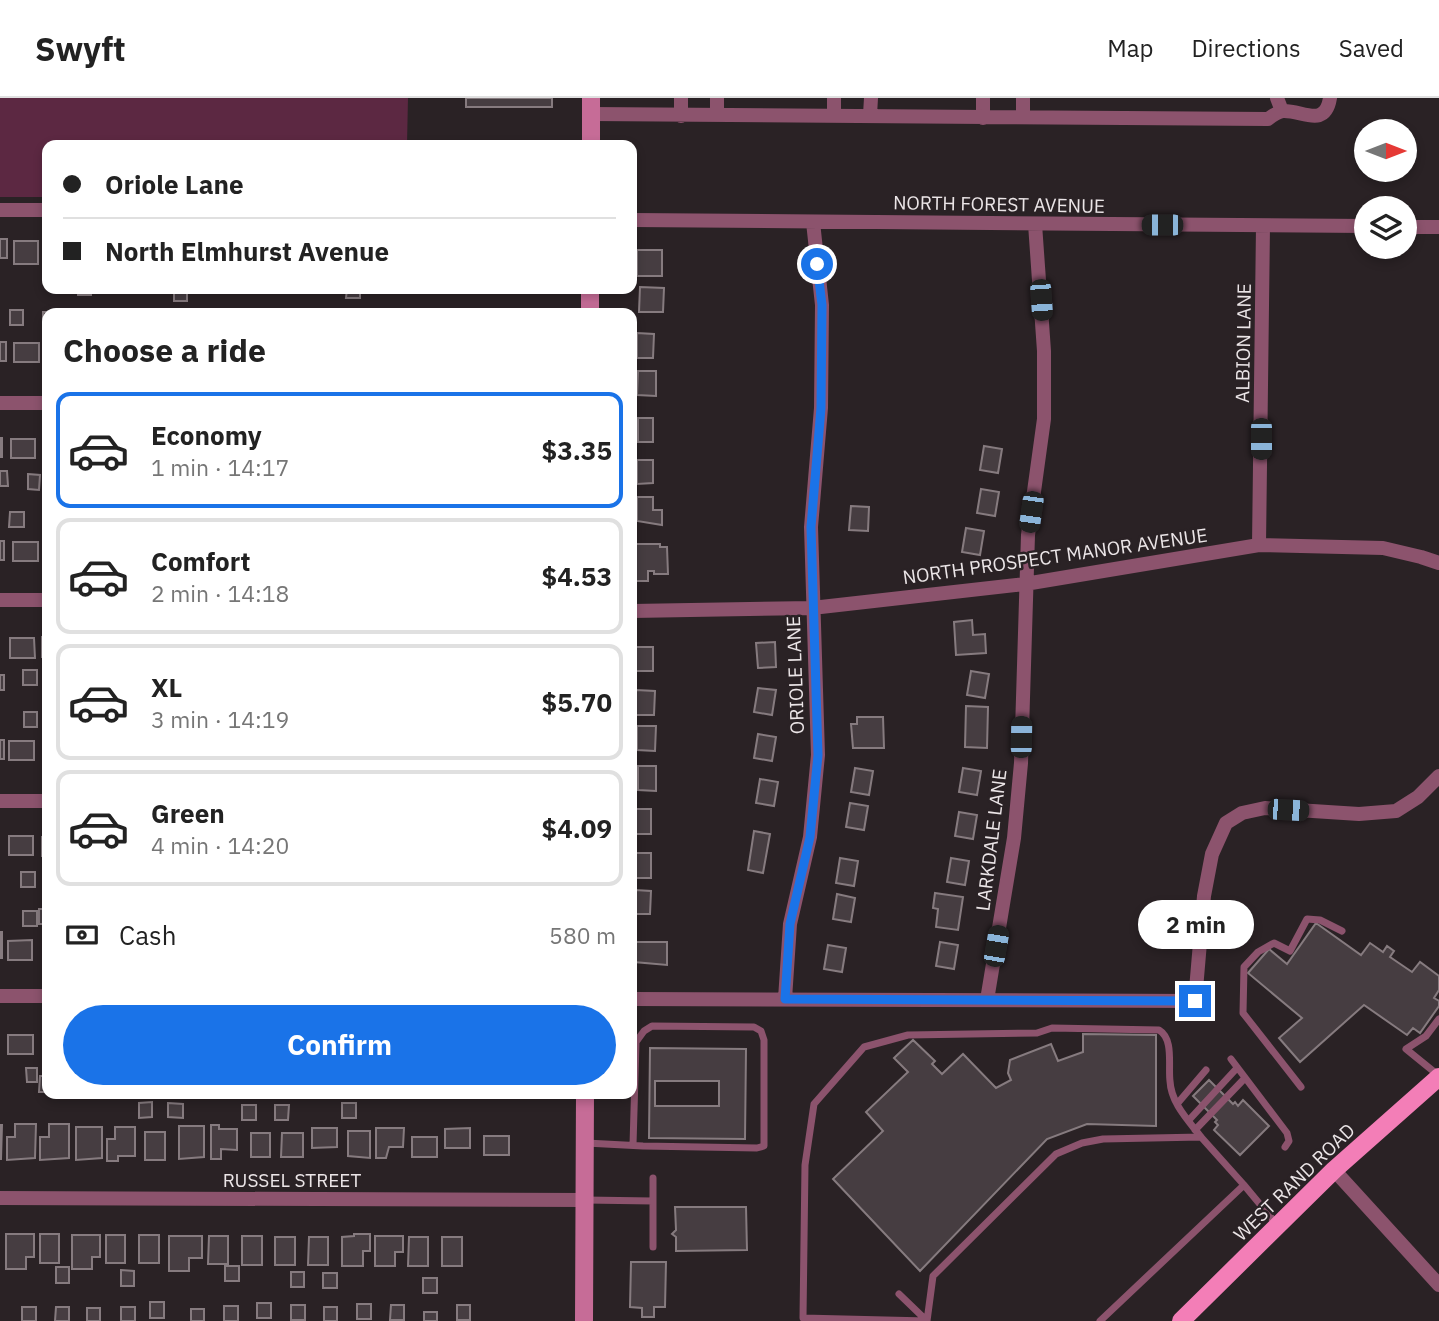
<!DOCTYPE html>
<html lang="en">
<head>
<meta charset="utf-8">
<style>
	:root { --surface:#fff; --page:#f2f2f2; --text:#222; --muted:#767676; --line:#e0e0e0; --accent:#1a73e8 }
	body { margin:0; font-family:"IBM Plex Sans",sans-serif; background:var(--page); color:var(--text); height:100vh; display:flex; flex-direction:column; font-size:26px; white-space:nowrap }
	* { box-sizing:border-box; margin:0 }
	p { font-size:23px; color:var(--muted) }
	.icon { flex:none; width:38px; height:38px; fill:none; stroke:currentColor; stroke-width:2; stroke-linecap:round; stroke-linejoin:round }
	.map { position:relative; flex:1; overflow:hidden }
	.panel { position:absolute; left:42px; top:210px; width:595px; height:791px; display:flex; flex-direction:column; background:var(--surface); border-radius:14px; box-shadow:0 4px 10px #0003 }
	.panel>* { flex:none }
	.guide { position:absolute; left:42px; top:42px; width:595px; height:154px; border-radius:14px; box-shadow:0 4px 10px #0003; display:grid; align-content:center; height:154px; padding:0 21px; background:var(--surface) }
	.needle { width:46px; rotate:90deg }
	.fabs { position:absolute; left:1354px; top:21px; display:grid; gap:14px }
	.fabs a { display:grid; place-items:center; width:63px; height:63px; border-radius:50%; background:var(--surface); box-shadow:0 4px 10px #0003; font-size:35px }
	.end { position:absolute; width:32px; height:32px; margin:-16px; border:9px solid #1a73e8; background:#fff; box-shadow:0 0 0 4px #fff }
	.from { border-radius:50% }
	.bubble { position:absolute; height:49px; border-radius:24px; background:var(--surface); box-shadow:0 4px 10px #0003; font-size:23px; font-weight:800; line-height:49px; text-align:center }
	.car { position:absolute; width:21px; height:42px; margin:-21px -10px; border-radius:9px; box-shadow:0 0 5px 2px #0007; background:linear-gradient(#222 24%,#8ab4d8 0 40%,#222 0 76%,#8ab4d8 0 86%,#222 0) }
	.guide b { display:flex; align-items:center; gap:24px; height:66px; font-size:26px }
	.guide b+b { border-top:2px solid var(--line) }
	.guide i { width:18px; height:18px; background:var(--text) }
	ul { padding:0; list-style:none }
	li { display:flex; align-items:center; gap:21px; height:116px; margin:0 14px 10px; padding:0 7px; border:4px solid var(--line); border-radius:14px }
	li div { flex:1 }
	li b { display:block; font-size:26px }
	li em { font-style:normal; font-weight:800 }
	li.selected { border-color:var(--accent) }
	li>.icon { width:63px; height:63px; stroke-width:1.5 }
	h2 { padding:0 21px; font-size:32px; line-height:84px }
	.pay { display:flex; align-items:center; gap:18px; height:77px; padding:0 21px; font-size:26px }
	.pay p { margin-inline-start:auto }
	.cta { display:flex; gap:14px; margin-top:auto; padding:14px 21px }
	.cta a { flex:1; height:80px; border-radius:42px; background:var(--accent); color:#fff; font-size:28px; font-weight:800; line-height:80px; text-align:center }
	header { display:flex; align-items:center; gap:42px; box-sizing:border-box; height:98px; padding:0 35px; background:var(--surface); border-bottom:2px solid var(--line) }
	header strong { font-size:33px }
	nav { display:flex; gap:38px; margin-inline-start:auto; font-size:24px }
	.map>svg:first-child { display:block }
</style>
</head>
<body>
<header>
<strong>Swyft</strong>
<nav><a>Map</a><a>Directions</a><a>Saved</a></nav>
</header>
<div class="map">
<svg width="1439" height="1223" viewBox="0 0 1439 1223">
	<rect width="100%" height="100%" fill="#2a2225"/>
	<path fill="#5c2842" d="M0,0H408L407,47H47V99H0Z"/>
	<path fill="#463d41" stroke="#867b7f" stroke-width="2" fill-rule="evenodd" d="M466,0H552V9H466Z
		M0,141H7V160H0Z
		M14,143H38V166H14Z
		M637,152H662V178H637Z
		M640,189L664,190L663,214H639Z
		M78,191H91V197H78Z
		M174,191H187V203H174Z
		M347,191H360V200H346Z
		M156,211H170V215H156Z
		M10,212H23V227H10Z
		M379,212H392V215H379Z
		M43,214H57L47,215V229H43Z
		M637,235L654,236L653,260H637Z
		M0,244H6V263H0Z
		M14,245H39V264H14Z
		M638,273H656V298L637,297Z
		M638,320H653V344H638Z
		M0,340H2V359H0Z
		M11,341H35V360H11Z
		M44,341H47V360H44Z
		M984,348L1002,351L998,375L980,372Z
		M637,362H653V385L637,386Z
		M0,373H7L8,388H0Z
		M28,376L40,377L39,392L28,391Z
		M981,391L999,394L995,418L977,415Z
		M637,399H653V412H662V427L637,423Z
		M44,408H47V423H44Z
		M851,408L869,409L868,433L849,432Z
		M10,414H24V429H9Z
		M966,430L984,433L980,457L962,454Z
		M0,443H4V462H0Z
		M13,444H38V463H13Z
		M636,446H660V449H667L668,476H654V473H648V483H636Z
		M972,522L973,537L985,536L986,555L956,557L954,524Z
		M42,539H47V559H42Z
		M10,540H34L35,560H10Z
		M775,544L776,569L758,570L756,545Z
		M635,549H653V573H634Z
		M23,572H37V587H23Z
		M971,573L989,576L985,600L967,597Z
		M0,577H4V592H0Z
		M758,590L776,592L772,617L754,614Z
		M636,592L655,593L654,617H636Z
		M966,608L988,609L987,650L965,649Z
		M24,614H37V629H24Z
		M857,619H883L884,650H853L851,626H857Z
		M637,628H656L655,653L637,652Z
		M758,636L776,639L772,663L754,660Z
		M0,642H4V661H0Z
		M9,643H34V662H9Z
		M638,668H656V693L638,692Z
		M855,670L873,673L869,697L851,694Z
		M963,670L981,673L977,697L959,694Z
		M760,681L778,684L774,708L756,705Z
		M850,705L868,708L864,732L846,729Z
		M635,711H651V736H635Z
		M959,714L977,717L973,741L955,738Z
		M754,733L770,736L763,775L748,772Z
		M9,738H33V757H9Z
		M42,739H47V758H42Z
		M634,755H651V780H635Z
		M840,760L858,763L854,788L836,785Z
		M951,760L969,763L965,787L947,784Z
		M21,774H35V789H21Z
		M635,792L651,793L650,816H635Z
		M935,795L963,799L958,832L936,829L938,811L933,810Z
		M837,796L855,800L851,824L833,821Z
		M39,811H47V826H39Z
		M23,813H37V828H23Z
		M1316,825L1361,857L1370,845L1383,854L1387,848L1394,853L1390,859L1412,874L1420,864L1439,878V892L1434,900L1439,903V908L1420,935L1413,930L1407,937L1364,907L1300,964L1279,940L1302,920L1248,875L1269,851L1287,866Z
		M0,834H2V860H0Z
		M32,842V862H8V843Z
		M44,844H47V863H44Z
		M634,844H667V867L634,864Z
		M940,844L958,847L954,871L936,868Z
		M828,847L846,850L842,874L824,871Z
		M1083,936L1156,937V1028L1087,1026L1047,1041L920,1173L833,1081L883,1033L866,1014L908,974L894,960L913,942L935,963L932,966L942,976L963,956L996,990L1011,982L1008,975L1010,962L1051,946L1058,963L1083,954Z
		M8,937H33V956H8Z
		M45,937H47V957H45Z
		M650,950L746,951L745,1041L649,1040ZM655,983H719V1008H655Z
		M26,970H37V984H27Z
		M40,978H47V994H39Z
		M1209,982L1233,1006L1235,1004L1238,1008L1243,1002L1269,1028L1240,1057L1214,1032L1218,1027L1215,1024L1217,1022L1193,998Z
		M152,1004V1019L139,1020V1005Z
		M168,1005L183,1006V1020L168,1019Z
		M342,1005H356V1020H342Z
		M242,1007H256V1022H242Z
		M275,1007H289L288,1022H275Z
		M15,1026H36L35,1060L7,1062V1039H15Z
		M49,1026H69V1060L40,1062V1039H49Z
		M0,1027H2L1,1061H0Z
		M211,1027H219V1031H237V1052L221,1051V1061H211Z
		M179,1028H204V1059L179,1061Z
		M76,1029H102V1060L76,1062Z
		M115,1029H135V1058H118V1063H107V1041H115Z
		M312,1030H337V1049L312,1050Z
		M376,1030H404L403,1049H389L386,1060H376Z
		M470,1030V1050H445V1031Z
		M348,1033H370V1060L348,1058Z
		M145,1034H165V1062H145Z
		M251,1035H270V1059H251Z
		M282,1035H303V1059H281Z
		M484,1038H509V1057H484Z
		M412,1039H437V1059H412Z
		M675,1109H746L747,1152L676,1153V1139L672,1136L676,1132Z
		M6,1136H34V1159H26V1171H6Z
		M40,1136H59V1165H40Z
		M354,1136H370V1153H363V1168H342V1139L354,1138Z
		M72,1137H100V1159H92V1171H72Z
		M106,1137H125V1165H106Z
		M139,1137H159V1165H139Z
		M169,1138H202V1160H189V1173H169Z
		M209,1138H228V1166H208Z
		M242,1138H262V1167H242Z
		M375,1138H403V1154H395V1168H375Z
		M275,1139H295V1167H275Z
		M309,1139H328V1167H308Z
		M409,1139H428V1168H408Z
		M442,1139H462V1168H442Z
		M631,1164H666L665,1209H654V1219H642V1210L630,1209Z
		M225,1168H239V1183H225Z
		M56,1169H69V1185H56Z
		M121,1172L134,1173V1188H121Z
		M291,1174H304V1189H291Z
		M323,1175H337V1190H323Z
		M423,1180H437V1195H423Z
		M150,1204H164V1220H150Z
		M257,1205H271V1220H257Z
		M357,1206H371V1221H357Z
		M291,1207H305V1222H291Z
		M391,1207H404V1222H390Z
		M457,1207H470V1222H457Z
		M224,1208H238V1223H224Z
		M22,1209H36V1223H22Z
		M56,1209H69V1223H55Z
		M121,1209H135V1223H121Z
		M324,1209H337V1223H324Z
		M87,1210H100V1223H87Z
		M191,1211H204V1223H191Z
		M424,1214H437V1223H424Z"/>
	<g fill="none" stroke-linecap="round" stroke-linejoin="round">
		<path stroke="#8c536d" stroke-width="7" d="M1231,961L1287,1035L1289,1043L1285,1049
			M1438,977L1406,951L1426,938L1439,921
			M1301,989L1243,915L1244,869L1258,854L1274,845L1290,853L1307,821L1320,822L1342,833
			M1177,1006L1206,972
			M1189,1022L1237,970
			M1195,1032L1245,980
			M586,1045L643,1048L757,1050L764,1048V942L761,933L754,929L652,928L644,933L636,944L633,1047
			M653,1080V1103
			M585,1102L653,1103V1149
			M899,1196L926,1222
			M927,1223L803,1220L805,1067L814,1006L864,949L908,937L1037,935L1052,930L1159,932C1174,941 1168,967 1170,983C1171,1005 1188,1022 1201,1039
			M927,1223L933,1178L1056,1056L1082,1045L1103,1041L1201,1039L1244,1087
			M1100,1223L1244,1087L1278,1128"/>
		<path stroke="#8c536d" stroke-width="14" d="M983,0V20
			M1023,0V17
			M1277,0L1282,13
			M591,16L1268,21C1272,18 1278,14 1283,13C1302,12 1325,31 1330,0
			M834,16V0
			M717,17V0
			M870,17L871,0
			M681,18V0
			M0,112H47
			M632,122L1367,128
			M1405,129H1439
			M0,305H47
			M1259,447L1263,128
			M0,502H47
			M632,513L812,510L1025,486L1259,447L1383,450L1421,459L1439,465
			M0,703H47
			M0,898H47
			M632,901L1195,903L1204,798L1212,756L1226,725L1242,715L1265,710L1359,716L1396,713L1418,699L1439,678
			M785,901L790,826L810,739L818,657L811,429L821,310L822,207L813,124
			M987,902L1014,740L1021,665L1028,437L1044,321V253L1035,126
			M1334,1072L1439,1187
			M0,1100L585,1102"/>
		<path stroke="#c66c97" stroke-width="18" d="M591,47V0
			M590,215V191
			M584,1223L585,996"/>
		<path stroke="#f37eb7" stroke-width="18" d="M1181,1223L1334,1072L1439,979"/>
	</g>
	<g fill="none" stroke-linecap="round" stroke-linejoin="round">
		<path stroke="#1a73e8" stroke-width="9" d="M817,166L822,207L821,310L811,429L818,657L810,739L790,826L785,901L1195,903"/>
	</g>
	<g text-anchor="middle" stroke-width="5" stroke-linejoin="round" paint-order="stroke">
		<g font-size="19" fill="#ebe5e7" stroke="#2a2225">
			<text transform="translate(999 106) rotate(1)" y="7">NORTH FOREST AVENUE</text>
			<text transform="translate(1243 245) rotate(-89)" y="7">ALBION LANE</text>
			<text transform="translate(1055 458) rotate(-8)" y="7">NORTH PROSPECT MANOR AVENUE</text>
			<text transform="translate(795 577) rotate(-92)" y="7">ORIOLE LANE</text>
			<text transform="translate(991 742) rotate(-83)" y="7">LARKDALE LANE</text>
			<text x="292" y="1089">RUSSEL STREET</text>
			<text transform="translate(1294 1084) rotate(-44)" y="7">WEST RAND ROAD</text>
		</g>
	</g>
</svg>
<div class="fabs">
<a><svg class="needle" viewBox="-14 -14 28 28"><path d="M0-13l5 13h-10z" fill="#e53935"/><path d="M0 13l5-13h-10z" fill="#767676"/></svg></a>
<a><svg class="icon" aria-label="layers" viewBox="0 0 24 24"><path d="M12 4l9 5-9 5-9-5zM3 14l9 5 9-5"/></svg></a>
</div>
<i class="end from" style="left:817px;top:166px"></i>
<i class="end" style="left:1195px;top:903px"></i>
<div class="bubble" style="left:1138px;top:802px;width:116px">2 min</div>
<i class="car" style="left:1162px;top:127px;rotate:270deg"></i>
<i class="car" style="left:1041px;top:202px;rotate:176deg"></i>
<i class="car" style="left:1261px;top:341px;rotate:180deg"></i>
<i class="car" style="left:1031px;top:414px;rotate:188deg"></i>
<i class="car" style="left:1021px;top:639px;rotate:1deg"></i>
<i class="car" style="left:1288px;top:712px;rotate:93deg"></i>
<i class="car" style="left:996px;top:848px;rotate:10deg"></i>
<div class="guide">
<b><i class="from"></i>Oriole Lane</b>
<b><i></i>North Elmhurst Avenue</b>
</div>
<section class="panel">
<h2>Choose a ride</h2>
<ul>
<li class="selected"><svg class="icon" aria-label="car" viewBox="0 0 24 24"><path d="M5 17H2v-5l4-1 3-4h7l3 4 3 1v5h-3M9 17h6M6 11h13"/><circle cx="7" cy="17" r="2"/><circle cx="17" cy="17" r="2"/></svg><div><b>Economy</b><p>1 min · 14:17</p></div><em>$3.35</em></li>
<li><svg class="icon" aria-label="car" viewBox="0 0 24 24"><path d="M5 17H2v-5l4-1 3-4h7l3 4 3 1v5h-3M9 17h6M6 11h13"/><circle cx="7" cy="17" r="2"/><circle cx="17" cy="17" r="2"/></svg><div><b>Comfort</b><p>2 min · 14:18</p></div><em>$4.53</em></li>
<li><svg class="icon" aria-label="car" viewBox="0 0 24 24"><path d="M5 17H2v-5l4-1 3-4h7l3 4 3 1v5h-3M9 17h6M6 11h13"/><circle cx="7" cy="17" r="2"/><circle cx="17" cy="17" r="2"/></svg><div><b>XL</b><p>3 min · 14:19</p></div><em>$5.70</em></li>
<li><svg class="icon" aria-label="car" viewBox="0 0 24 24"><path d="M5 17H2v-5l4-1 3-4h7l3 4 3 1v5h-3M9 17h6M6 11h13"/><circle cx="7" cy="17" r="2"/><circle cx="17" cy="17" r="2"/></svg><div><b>Green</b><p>4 min · 14:20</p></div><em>$4.09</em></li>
</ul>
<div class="pay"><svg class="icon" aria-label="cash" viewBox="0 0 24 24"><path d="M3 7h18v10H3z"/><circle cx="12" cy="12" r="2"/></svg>Cash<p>580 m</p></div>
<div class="cta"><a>Confirm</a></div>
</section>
</div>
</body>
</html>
